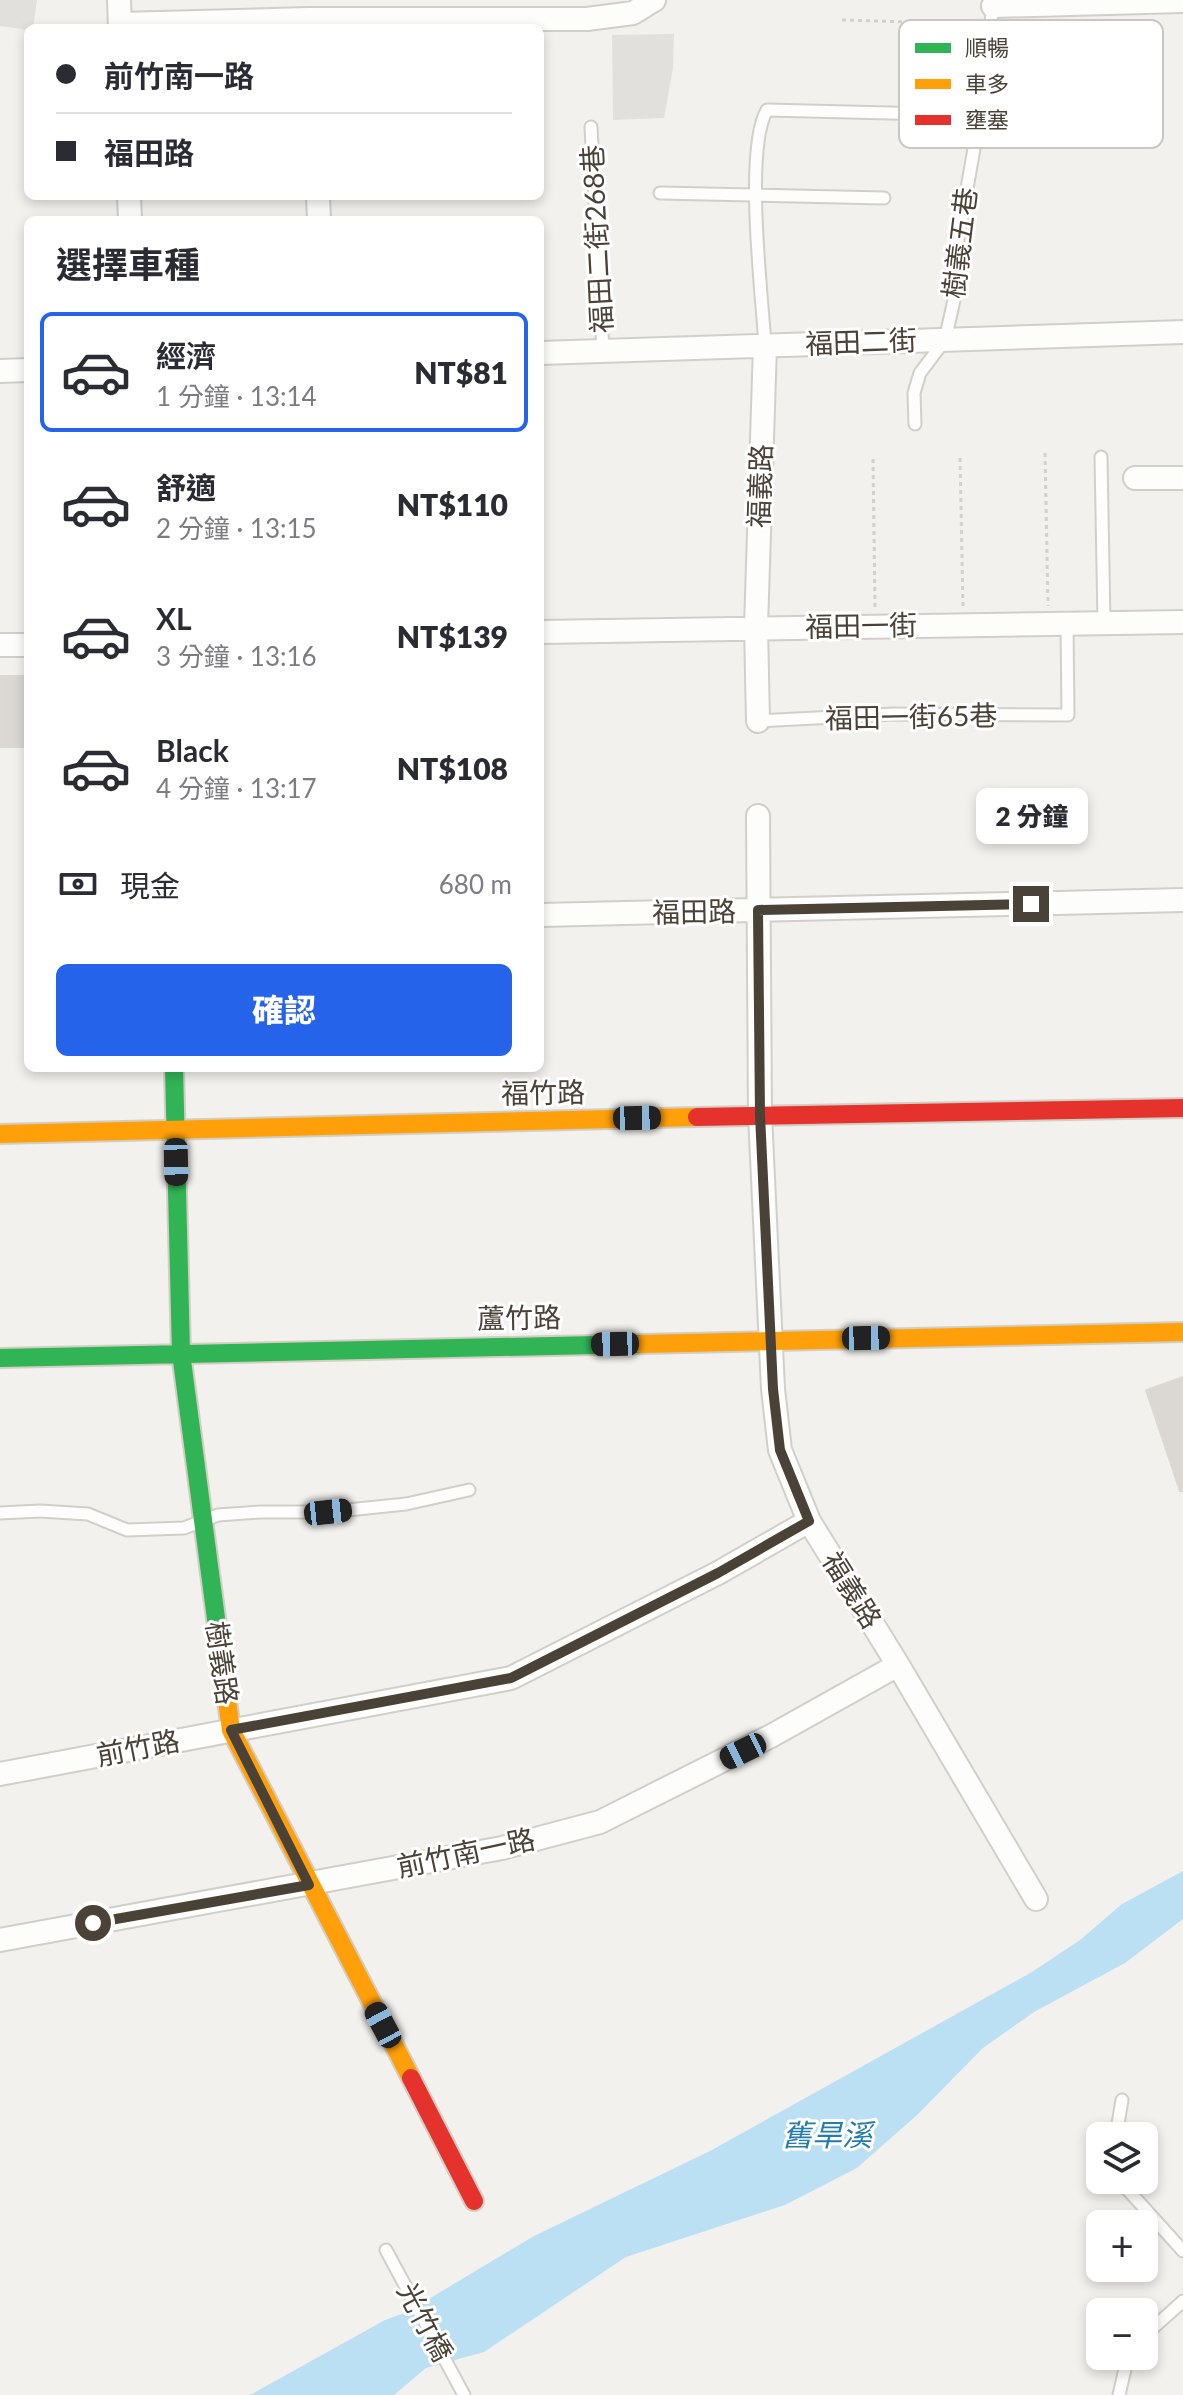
<!DOCTYPE html>
<html lang="zh-TW">
<head>
<meta charset="utf-8">
<style>
	:root { --surface:#fff; --page:#f7f7f7; --text:#2b2b33; --muted:#7c7c81; --line:#e1e1e2; --accent:#2563eb }
	body { margin:0; font-family:Lato,"Noto Sans TC",sans-serif; background:var(--page); color:var(--text); height:100vh; display:flex; flex-direction:column; font-size:30px; white-space:nowrap }
	* { box-sizing:border-box; margin:0 }
	p { font-size:26px; color:var(--muted) }
	.icon { flex:none; width:44px; height:44px; fill:none; stroke:currentColor; stroke-width:2; stroke-linecap:round; stroke-linejoin:round }
	.map { position:relative; flex:1; overflow:hidden }
	.drawer { position:absolute; left:24px; top:216px; width:520px; height:856px; display:flex; flex-direction:column; background:var(--surface); border-radius:12px; box-shadow:0 4px 12px #0003 }
	.drawer>* { flex:none }
	.top-card { position:absolute; left:24px; top:24px; width:520px; height:176px; border-radius:12px; box-shadow:0 4px 12px #0003; display:grid; align-content:center; height:176px; padding:0 32px; background:var(--surface) }
	.fabs { position:absolute; left:1086px; top:2122px; display:grid; gap:16px }
	.fabs a { display:grid; place-items:center; width:72px; height:72px; border-radius:12px; background:var(--surface); box-shadow:0 4px 12px #0003; font-size:40px }
	.end { position:absolute; width:36px; height:36px; margin:-18px; border:10px solid #4b4237; background:#fff; box-shadow:0 0 0 4px #fff }
	.from { border-radius:50% }
	.bubble { position:absolute; height:56px; border-radius:12px; background:var(--surface); box-shadow:0 4px 12px #0003; font-size:26px; font-weight:800; line-height:56px; text-align:center }
	.car { position:absolute; width:24px; height:48px; margin:-24px -12px; border-radius:10px; box-shadow:0 0 6px 2px #0007; background:linear-gradient(#222 24%,#8ab4d8 0 40%,#222 0 76%,#8ab4d8 0 86%,#222 0) }
	.top-card b { display:flex; align-items:center; gap:28px; height:76px; font-size:30px }
	.top-card b+b { border-top:2px solid var(--line) }
	.top-card i { width:20px; height:20px; background:var(--text) }
	ul { padding:0; list-style:none }
	li { display:flex; align-items:center; gap:24px; height:120px; margin:0 16px 12px; padding:0 16px; border:4px solid transparent; border-radius:12px }
	li div { flex:1 }
	li b { display:block; font-size:30px }
	li em { font-style:normal; font-weight:800 }
	li.on { border-color:var(--accent) }
	li>.icon { width:72px; height:72px; stroke-width:1.5 }
	h2 { padding:0 32px; font-size:36px; line-height:96px }
	.pay { display:flex; align-items:center; gap:20px; height:88px; padding:0 32px; font-size:30px }
	.pay p { margin-inline-start:auto }
	.cta { display:flex; gap:16px; margin-top:auto; padding:16px 32px }
	.cta a { flex:1; height:92px; border-radius:12px; background:var(--accent); color:#fff; font-size:32px; font-weight:800; line-height:92px; text-align:center }
	.map>svg:first-child { display:block }
</style>
</head>
<body>
<div class="map">
<svg width="1183" height="2395" viewBox="0 0 1183 2395">
	<rect width="100%" height="100%" fill="#f3f1ed"/>
	<path fill="#e2e0dc" d="M0,0H37L33,28L28,30L0,26Z
		M674,34L673,68L664,118L613,120L612,35Z"/>
	<path fill="#bbe0f3" d="M1183,1871V1919L1125,1963L1034,2012L983,2048L917,2115L857,2168L785,2205L626,2257L484,2352L426,2368L394,2395H250L385,2320L407,2312L534,2236L710,2151L1032,1972L1080,1940L1122,1904Z"/>
	<path fill="#dbd8d3" stroke="#dcd8d2" stroke-width="2" d="M0,676H28V747H0Z
		M1183,1377V1491H1180L1146,1390Z"/>
	<g fill="none" stroke-linecap="round" stroke-linejoin="round">
		<defs>
			<path id="lane" d="M591,127L603,351
				M660,193L884,198
				M765,345C762,295 744,149 767,110L930,114
				M915,424L914,393L920,373L945,340L954,300L958,239L980,115L993,5
				M1101,457L1104,623
				M758,721L894,714L1068,715L1067,624
				M0,1513L40,1511L88,1514L127,1530L184,1528L218,1515L260,1512H328L406,1504L469,1490
				M1116,2136L1122,2100
				M1119,2180L1183,2251
				M386,2250L464,2395
				M1144,2336L1183,2301
				M1119,2395L1128,2356"/>
			<path id="street" d="M119,0L120,28
				M993,6L1183,1
				M120,24L309,19H587L633,13L654,0
				M129,196L130,220
				M318,196L319,220
				M540,353L1183,332
				M0,371L28,370
				M1135,478H1183
				M540,632L1183,622
				M0,645H28
				M758,721L756,627L765,345
				M758,816L760,1115L773,1389L780,1450L809,1521L898,1665L1036,1899
				M540,915L1183,900
				M0,1774L511,1678L718,1573L809,1521
				M0,1940L502,1848L600,1822L771,1736L898,1665"/>
			<path id="fast" d="M174,1068L181,1353L220,1649
				M0,1358L641,1344"/>
			<path id="slow" d="M0,1134L697,1117
				M641,1344L1183,1332
				M220,1649L231,1730L411,2078"/>
			<path id="jam" d="M697,1117L1183,1108
				M411,2078L474,2201"/>
		</defs>
		<use href="#lane" stroke="#d1cfca" stroke-width="15"/>
		<use href="#street" stroke="#d1cfca" stroke-width="26"/>
		<use href="#fast" stroke="#d3cec3" stroke-width="22"/>
		<use href="#slow" stroke="#d3cec3" stroke-width="22"/>
		<use href="#jam" stroke="#d3cec3" stroke-width="22"/>
		<path stroke="#d3d1cb" stroke-width="3" stroke-dasharray="4 4" stroke-linecap="butt" d="M842,20L974,24
			M1045,453L1048,606
			M960,458L963,606
			M873,459L875,607"/>
		<use href="#lane" stroke="#fdfdfc" stroke-width="11"/>
		<use href="#street" stroke="#fdfdfc" stroke-width="22"/>
		<use href="#fast" stroke="#30b455" stroke-width="18"/>
		<use href="#slow" stroke="#ff9f0a" stroke-width="18"/>
		<use href="#jam" stroke="#e5322d" stroke-width="18"/>
	</g>
	<g fill="none" stroke-linecap="round" stroke-linejoin="round">
		<path stroke="#4b4237" stroke-width="10" d="M93,1923L309,1885L231,1730L511,1678L718,1573L809,1521L780,1450L773,1389L760,1115L758,910L1031,904"/>
	</g>
	<g text-anchor="middle" stroke-width="6" stroke-linejoin="round" paint-order="stroke">
		<g font-size="28" fill="#4b4237" stroke="#fff">
			<text transform="translate(597 239) rotate(-93)" y="10">福田二街268巷</text>
			<text transform="translate(960 243) rotate(-83)" y="10">樹義五巷</text>
			<text transform="translate(861 342) rotate(-2)" y="10">福田二街</text>
			<text transform="translate(760 486) rotate(-88)" y="10">福義路</text>
			<text transform="translate(861 626) rotate(-1)" y="10">福田一街</text>
			<text transform="translate(911 717) rotate(-1)" y="10">福田一街65巷</text>
			<text transform="translate(694 912) rotate(-1)" y="10">福田路</text>
			<text transform="translate(543 1093) rotate(-1)" y="10">福竹路</text>
			<text transform="translate(519 1318) rotate(-1)" y="10">蘆竹路</text>
			<text transform="translate(852 1590) rotate(58)" y="10">福義路</text>
			<text transform="translate(222 1663) rotate(82)" y="10">樹義路</text>
			<text transform="translate(138 1748) rotate(-11)" y="10">前竹路</text>
			<text transform="translate(466 1853) rotate(-12)" y="10">前竹南一路</text>
			<text transform="translate(425 2322) rotate(62)" y="10">光竹橋</text>
		</g>
		<g font-size="30" font-style="italic" fill="#257cae" stroke="#fff">
			<text x="827" y="2146">舊旱溪</text>
		</g>
	</g>
	<rect x="899" y="20" width="264" height="128" rx="12" fill="#fff" stroke="#c9c6c3" stroke-width="2"/>
	<rect x="915" y="43" width="36" height="10" fill="#30b455"/>
	<rect x="915" y="79" width="36" height="10" fill="#ff9f0a"/>
	<rect x="915" y="115" width="36" height="10" fill="#e5322d"/>
	<g font-size="22" fill="#4b4237">
		<text x="965" y="56">順暢</text>
		<text x="965" y="92">車多</text>
		<text x="965" y="128">壅塞</text>
	</g>
</svg>
<div class="fabs">
<a><svg class="icon" aria-label="layers" viewBox="0 0 24 24"><path d="M12 4l9 5-9 5-9-5zM3 14l9 5 9-5"/></svg></a>
<a>+</a>
<a>−</a>
</div>
<i class="end from" style="left:93px;top:1923px"></i>
<i class="end" style="left:1031px;top:904px"></i>
<div class="bubble" style="left:976px;top:788px;width:112px">2 分鐘</div>
<i class="car" style="left:637px;top:1118px;rotate:89deg"></i>
<i class="car" style="left:176px;top:1162px;rotate:179deg"></i>
<i class="car" style="left:866px;top:1338px;rotate:89deg"></i>
<i class="car" style="left:615px;top:1344px;rotate:269deg"></i>
<i class="car" style="left:328px;top:1512px;rotate:84deg"></i>
<i class="car" style="left:743px;top:1751px;rotate:244deg"></i>
<i class="car" style="left:383px;top:2025px;rotate:332deg"></i>
<div class="top-card">
<b><i class="from"></i>前竹南一路</b>
<b><i></i>福田路</b>
</div>
<section class="drawer">
<h2>選擇車種</h2>
<ul>
<li class="on"><svg class="icon" aria-label="car" viewBox="0 0 24 24"><path d="M5 17H2v-5l4-1 3-4h7l3 4 3 1v5h-3M9 17h6M6 11h13"/><circle cx="7" cy="17" r="2"/><circle cx="17" cy="17" r="2"/></svg><div><b>經濟</b><p>1 分鐘 · 13:14</p></div><em>NT$81</em></li>
<li><svg class="icon" aria-label="car" viewBox="0 0 24 24"><path d="M5 17H2v-5l4-1 3-4h7l3 4 3 1v5h-3M9 17h6M6 11h13"/><circle cx="7" cy="17" r="2"/><circle cx="17" cy="17" r="2"/></svg><div><b>舒適</b><p>2 分鐘 · 13:15</p></div><em>NT$110</em></li>
<li><svg class="icon" aria-label="car" viewBox="0 0 24 24"><path d="M5 17H2v-5l4-1 3-4h7l3 4 3 1v5h-3M9 17h6M6 11h13"/><circle cx="7" cy="17" r="2"/><circle cx="17" cy="17" r="2"/></svg><div><b>XL</b><p>3 分鐘 · 13:16</p></div><em>NT$139</em></li>
<li><svg class="icon" aria-label="car" viewBox="0 0 24 24"><path d="M5 17H2v-5l4-1 3-4h7l3 4 3 1v5h-3M9 17h6M6 11h13"/><circle cx="7" cy="17" r="2"/><circle cx="17" cy="17" r="2"/></svg><div><b>Black</b><p>4 分鐘 · 13:17</p></div><em>NT$108</em></li>
</ul>
<div class="pay"><svg class="icon" aria-label="cash" viewBox="0 0 24 24"><path d="M3 7h18v10H3z"/><circle cx="12" cy="12" r="2"/></svg>現金<p>680 m</p></div>
<div class="cta"><a>確認</a></div>
</section>
</div>
</body>
</html>
